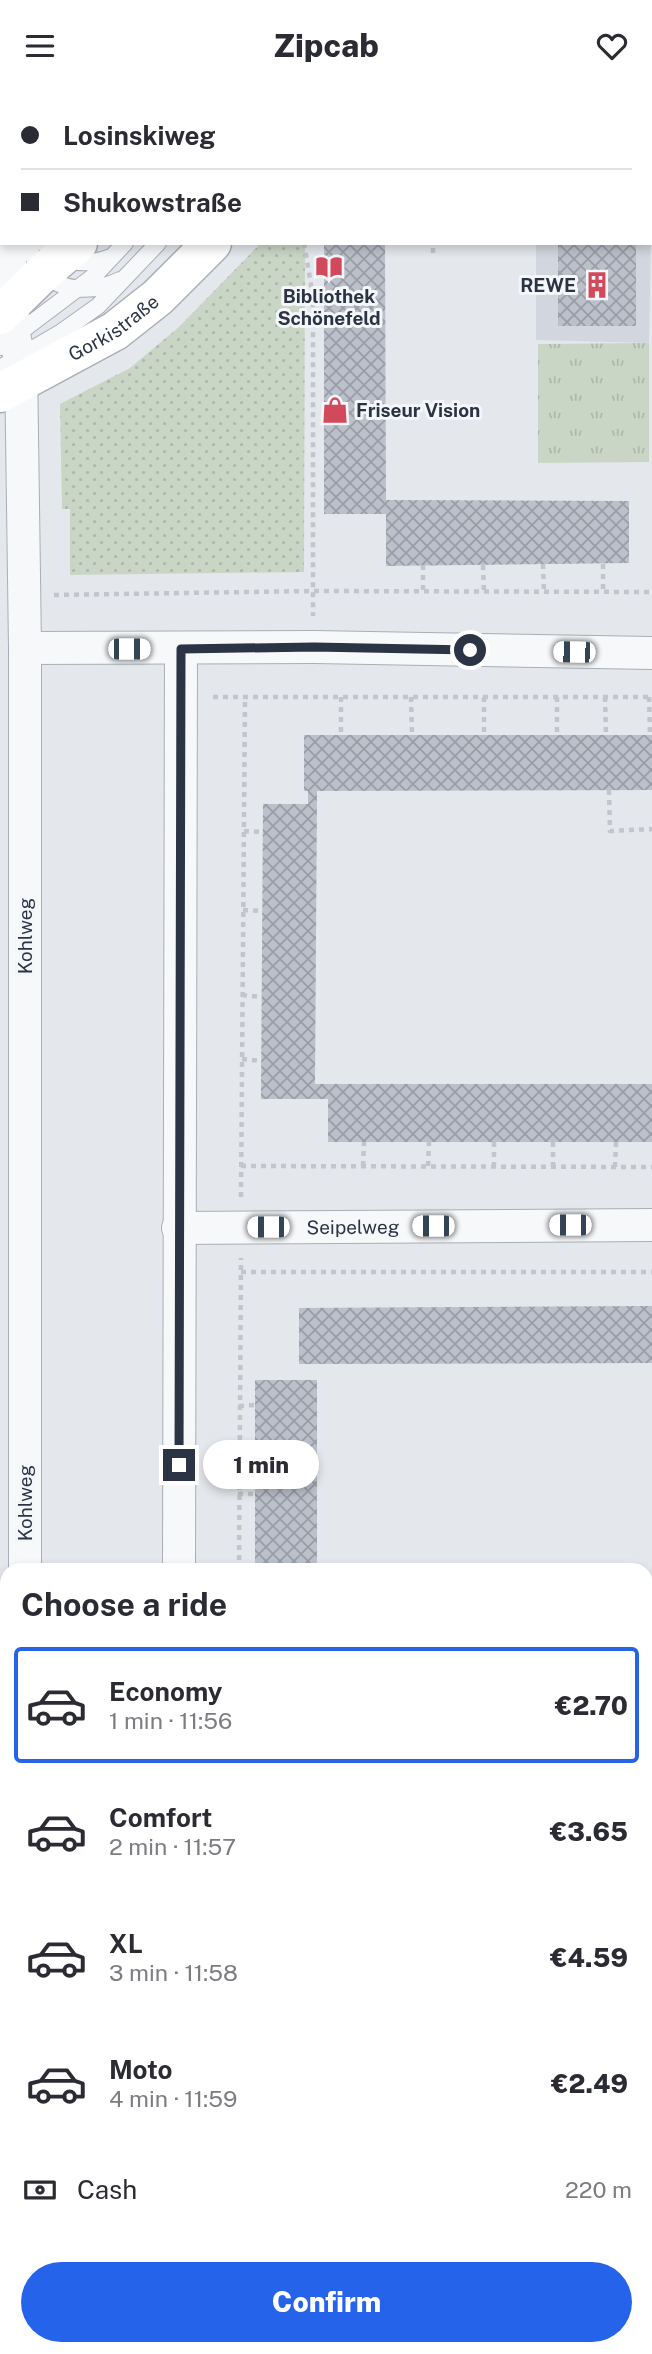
<!DOCTYPE html>
<html lang="en">
<head>
<meta charset="utf-8">
<style>
	:root { --surface:#fff; --page:#f2f2f3; --text:#2b2b33; --muted:#7c7c81; --line:#e1e1e2; --accent:#2563eb }
	body { margin:0; font-family:"Public Sans",sans-serif; background:var(--page); color:var(--text); height:100vh; display:flex; flex-direction:column; font-size:26px; white-space:nowrap }
	* { box-sizing:border-box; margin:0 }
	p { font-size:23px; color:var(--muted) }
	.icon { flex:none; width:38px; height:38px; fill:none; stroke:currentColor; stroke-width:2; stroke-linecap:round; stroke-linejoin:round }
	.map { position:relative; flex:1; overflow:hidden }
	.panel { position:absolute; left:0px; top:1472px; width:653px; height:793px; display:flex; flex-direction:column; background:var(--surface); border-radius:21px 21px 0 0; box-shadow:0 4px 10px #0003 }
	.panel>* { flex:none }
	.banner { position:absolute; left:0px; top:0px; width:653px; height:154px; box-shadow:0 4px 10px #0003; display:grid; align-content:center; height:154px; padding:0 21px; background:var(--surface) }
	.end { position:absolute; width:32px; height:32px; margin:-16px; border:9px solid #2b3445; background:#fff; box-shadow:0 0 0 4px #fff }
	.from { border-radius:50% }
	.bubble { position:absolute; height:49px; border-radius:24px; background:var(--surface); box-shadow:0 4px 10px #0003; font-size:23px; font-weight:800; line-height:49px; text-align:center }
	.car { position:absolute; width:21px; height:42px; margin:-21px -10px; border-radius:9px; box-shadow:0 0 5px 2px #0007; background:linear-gradient(#fff 24%,#345 0 40%,#fff 0 76%,#345 0 86%,#fff 0) }
	.banner b { display:flex; align-items:center; gap:24px; height:66px; font-size:26px }
	.banner b+b { border-top:2px solid var(--line) }
	.banner i { width:18px; height:18px; background:var(--text) }
	ul { padding:0; list-style:none }
	li { display:flex; align-items:center; gap:21px; height:116px; margin:0 14px 10px; padding:0 7px; border:4px solid transparent; border-radius:7px }
	li div { flex:1 }
	li b { display:block; font-size:26px }
	li em { font-style:normal; font-weight:800 }
	li.on { border-color:var(--accent) }
	li>.icon { width:63px; height:63px; stroke-width:1.5 }
	h2 { padding:0 21px; font-size:32px; line-height:84px }
	.pay { display:flex; align-items:center; gap:18px; height:77px; padding:0 21px; font-size:26px }
	.pay p { margin-inline-start:auto }
	.primary-button { display:flex; gap:14px; margin-top:auto; padding:14px 21px }
	.primary-button a { flex:1; height:80px; border-radius:42px; background:var(--accent); color:#fff; font-size:28px; font-weight:800; line-height:80px; text-align:center }
	header { display:flex; justify-content:space-between; align-items:center; height:91px; padding:0 21px; background:var(--surface); font-size:32px; font-weight:800 }
	.map>svg:first-child { display:block }
</style>
</head>
<body>
<header><svg class="icon" aria-label="menu" viewBox="0 0 24 24"><path d="M4 6h16M4 12h16M4 18h16"/></svg>Zipcab<svg class="icon" aria-label="heart" viewBox="0 0 24 24"><path d="M12 20l-8-8c-3-5 5-10 8-4 3-6 11-1 8 4z"/></svg></header>
<div class="map">
<svg width="652" height="2263" viewBox="0 0 652 2263">
	<defs>
		<pattern id="grass-tufts" width="24" height="20" patternUnits="userSpaceOnUse" patternTransform="scale(1.75)"><rect width="24" height="20" fill="#c9d6c5"/><path d="M3 7l-1-3M5 7V3M7 7l1-3M15 17l-1-3M17 17v-4M19 17l1-3" fill="none" stroke="#adb8ab"/></pattern>
		<pattern id="park-dots" width="8" height="8" patternUnits="userSpaceOnUse" patternTransform="scale(1.75)"><rect width="8" height="8" fill="#c9d6c5"/><path d="M2 2h.1M6 6h.1" fill="none" stroke="#adb8ab" stroke-width="1.8" stroke-linecap="round"/></pattern>
		<pattern id="building-cross-hatch" width="8" height="8" patternUnits="userSpaceOnUse" patternTransform="scale(1.75)"><rect width="8" height="8" fill="#bbc0ca"/><path d="M0 0l8 8M0 8l8-8" fill="none" stroke="#989da6"/></pattern>
	</defs>
	<rect width="100%" height="100%" fill="#e4e7ec"/>
	<path fill="#d2d6de" d="M388,0H652L651,141V2H387Z
		M536,152H651L649,252L536,249Z"/>
	<path fill="url(#grass-tufts)" d="M649,252V371L538,372V253Z
		M65,2258H147V2263H65Z"/>
	<path fill="url(#park-dots)" d="M261,152H305L304,481L70,484V418H62L60,313L130,277L179,236Z"/>
	<path fill="url(#building-cross-hatch)" d="M324,152H385L386,409L629,410V472L386,475V423H324Z
		M558,152H636V235H558Z
		M304,644H652V699L317,700L315,993H652V1051H328V1008H261L263,713H308V700H304Z
		M652,1215V1272L299,1273V1217Z
		M255,1289H317V1479H255Z
		M646,1564H652V1621H646Z
		M646,2129H652V2182H646Z
		M276,2258H335V2263H276Z"/>
	<g fill="none" stroke-linecap="round" stroke-linejoin="round">
		<defs>
			<path id="lane" d="M272,2L273,0
				M304,2L306,0
				M27,152C31,162 36,173 43,181C63,203 96,201 120,189
				M44,152C61,174 87,175 111,166
				M0,256L94,185L125,152
				M0,277L60,242L98,215L158,152"/>
			<g id="street">
				<path d="M14,2V0"/>
				<path d="M9,152L14,245L21,271L25,557V1479"/>
				<path d="M25,557L314,556L652,562"/>
				<path id="s1" d="M178,1137L652,1134"/>
				<path d="M179,1479L181,558"/>
				<path d="M0,1558H7"/>
				<path d="M646,1646H652"/>
				<path d="M646,2055H652"/>
				<path d="M22,2263L23,2258"/>
				<path d="M182,2263L183,2258"/>
			</g>
			<g id="secondary">
				<path d="M225,2L227,0"/>
				<path d="M356,2L357,0"/>
				<path d="M0,224L43,182L78,152"/>
				<path id="s2" d="M0,302L115,240L158,206L212,152"/>
			</g>
		</defs>
		<use href="#lane" stroke="#a9aeb7" stroke-width="18"/>
		<use href="#street" stroke="#a9aeb7" stroke-width="34"/>
		<use href="#secondary" stroke="#a9aeb7" stroke-width="41"/>
		<path stroke="#c2c5cb" stroke-width="4.5" stroke-dasharray="5 5" stroke-linecap="butt" d="M304,152L313,206V525
			M433,162V152
			M543,473L544,501
			M603,473V501
			M423,474V501
			M483,474L484,501
			M54,504L313,500L652,501
			M213,606H652
			M341,606V644
			M411,606L412,644
			M484,606V644
			M557,606V644
			M605,606L606,645
			M649,606L650,644
			M609,699L610,740L652,738
			M244,740L263,741
			M243,819L262,820
			M242,904L261,906
			M242,968L261,970
			M494,1051V1075
			M553,1051V1076
			M241,1075L652,1076
			M363,1075L364,1051
			M428,1075L429,1051
			M615,1076L616,1051
			M241,1106L245,606
			M241,1181H652
			M239,1315L255,1314
			M238,1403H255
			M239,1479L241,1167
			M646,1720L652,1719
			M646,1995H652
			M646,2107H652
			M646,2217H652
			M243,2263V2258
			M367,2263V2258
			M605,2263L606,2258"/>
		<use href="#lane" stroke="#f7f8fa" stroke-width="16"/>
		<use href="#street" stroke="#f7f8fa" stroke-width="32"/>
		<use href="#secondary" stroke="#fff" stroke-width="38"/>
	</g>
	<g fill="none" stroke-linecap="round" stroke-linejoin="round">
		<path stroke="#2b3445" stroke-width="9" d="M179,1374L181,558L314,556L470,559"/>
	</g>
	<defs>
		<symbol id="library-bare" viewBox="-9 -9 18 18"><path d="M-6-4Q-3-5.5-.7-3.5V5Q-3 3-6 4ZM6-4Q3-5.5 .7-3.5V5Q3 3 6 4Z" fill="#d1495b" stroke="#f4f6f9" stroke-width="2.5" paint-order="stroke"/></symbol>
		<symbol id="building-bare" viewBox="-9 -9 18 18"><path d="M-4-6H4V6H1V3H-1V6H-4ZM-2.5-4.3h1.7v1.8h-1.7ZM.8-4.3h1.7v1.8H.8ZM-2.5-1h1.7V.8h-1.7ZM.8-1h1.7V.8H.8Z" fill="#d1495b" stroke="#f4f6f9" stroke-width="2.5" paint-order="stroke"/></symbol>
		<symbol id="shop-bare" viewBox="-9 -9 18 18"><path d="M-5-2.5h2.3a2.7 3.5 0 0 1 5.4 0H5L5.5 6h-11ZM-1.5-2.5h3a1.5 2.3 0 0 0-3 0Z" fill="#d1495b" stroke="#f4f6f9" stroke-width="2.5" paint-order="stroke"/></symbol>
	</defs>
	<g fill-rule="evenodd">
		<use href="#library-bare" x="310" y="157" width="38" height="38"/>
		<use href="#building-bare" x="578" y="175" width="38" height="38"/>
		<use href="#shop-bare" x="316" y="300" width="38" height="38"/>
	</g>
	<g text-anchor="middle" stroke-width="6" stroke-linejoin="round" paint-order="stroke">
		<g font-size="19" font-weight="bold" fill="#2b3445" stroke="#f4f6f9" text-anchor="end">
			<text x="576" y="201">REWE</text>
			<text x="329" y="212" text-anchor="middle">Bibliothek<tspan x="329" dy="22">Schönefeld</tspan></text>
			<text x="356" y="326" text-anchor="start">Friseur Vision</text>
		</g>
		<g font-size="19" fill="#2b3445" stroke="#f4f6f9">
			<text dy="7" stroke="none"><textPath href="#s2" startOffset="131">Gorkistraße</textPath></text>
			<text transform="translate(25 845) rotate(-90)" y="7">Kohlweg</text>
			<text dy="7" stroke="none"><textPath href="#s1" startOffset="175">Seipelweg</textPath></text>
			<text transform="translate(25 1412) rotate(-90)" y="7">Kohlweg</text>
		</g>
	</g>
</svg>
<i class="end from" style="left:470px;top:559px"></i>
<i class="end" style="left:179px;top:1374px"></i>
<div class="bubble" style="left:203px;top:1349px;width:116px">1 min</div>
<i class="car" style="left:129px;top:558px;rotate:90deg"></i>
<i class="car" style="left:574px;top:561px;rotate:271deg"></i>
<i class="car" style="left:570px;top:1134px;rotate:270deg"></i>
<i class="car" style="left:433px;top:1135px;rotate:270deg"></i>
<i class="car" style="left:268px;top:1136px;rotate:270deg"></i>
<div class="banner">
<b><i class="from"></i>Losinskiweg</b>
<b><i></i>Shukowstraße</b>
</div>
<section class="panel">
<h2>Choose a ride</h2>
<ul>
<li class="on"><svg class="icon" aria-label="car" viewBox="0 0 24 24"><path d="M5 17H2v-5l4-1 3-4h7l3 4 3 1v5h-3M9 17h6M6 11h13"/><circle cx="7" cy="17" r="2"/><circle cx="17" cy="17" r="2"/></svg><div><b>Economy</b><p>1 min · 11:56</p></div><em>€2.70</em></li>
<li><svg class="icon" aria-label="car" viewBox="0 0 24 24"><path d="M5 17H2v-5l4-1 3-4h7l3 4 3 1v5h-3M9 17h6M6 11h13"/><circle cx="7" cy="17" r="2"/><circle cx="17" cy="17" r="2"/></svg><div><b>Comfort</b><p>2 min · 11:57</p></div><em>€3.65</em></li>
<li><svg class="icon" aria-label="car" viewBox="0 0 24 24"><path d="M5 17H2v-5l4-1 3-4h7l3 4 3 1v5h-3M9 17h6M6 11h13"/><circle cx="7" cy="17" r="2"/><circle cx="17" cy="17" r="2"/></svg><div><b>XL</b><p>3 min · 11:58</p></div><em>€4.59</em></li>
<li><svg class="icon" aria-label="car" viewBox="0 0 24 24"><path d="M5 17H2v-5l4-1 3-4h7l3 4 3 1v5h-3M9 17h6M6 11h13"/><circle cx="7" cy="17" r="2"/><circle cx="17" cy="17" r="2"/></svg><div><b>Moto</b><p>4 min · 11:59</p></div><em>€2.49</em></li>
</ul>
<div class="pay"><svg class="icon" aria-label="cash" viewBox="0 0 24 24"><path d="M3 7h18v10H3z"/><circle cx="12" cy="12" r="2"/></svg>Cash<p>220 m</p></div>
<div class="primary-button"><a>Confirm</a></div>
</section>
</div>
</body>
</html>
